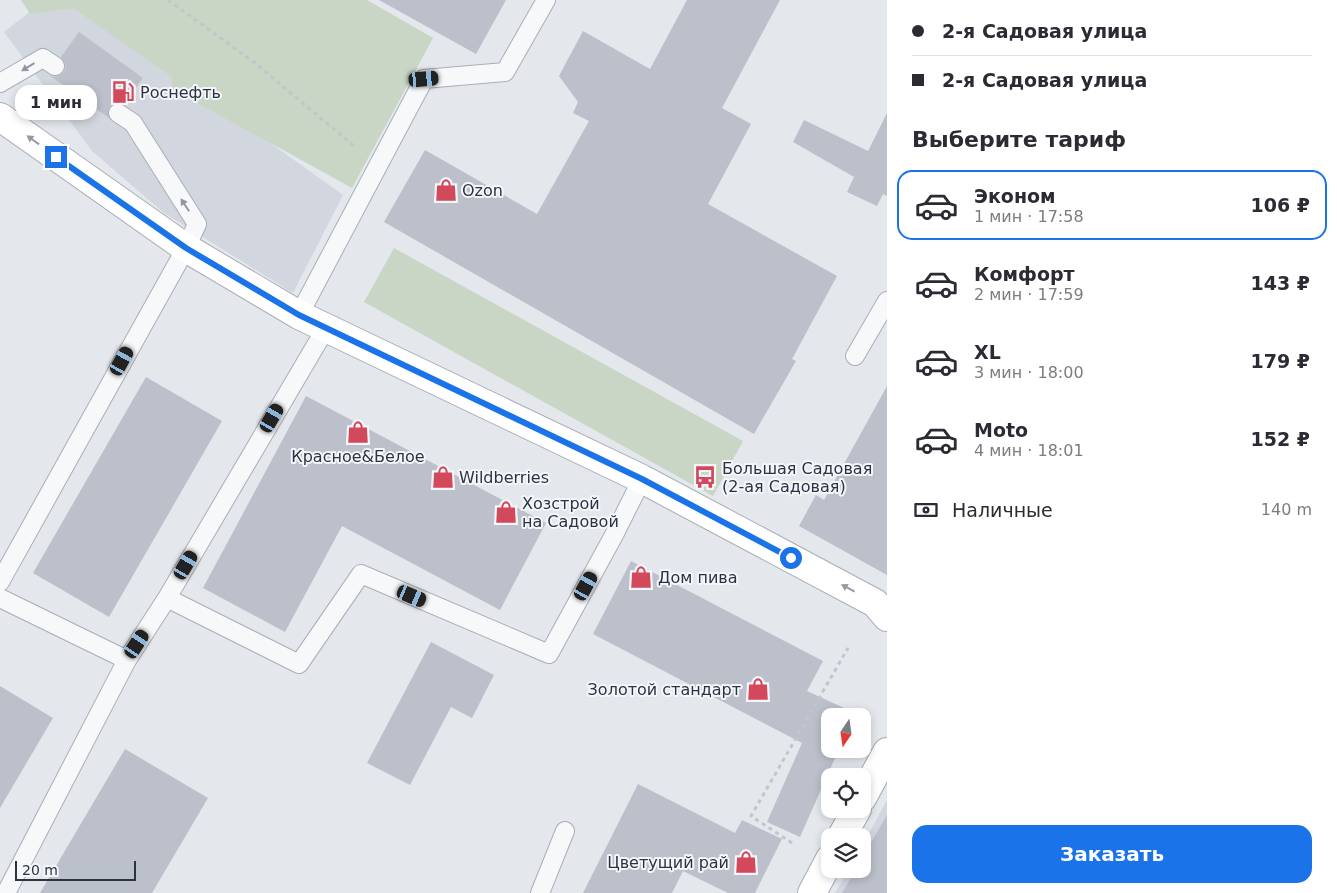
<!DOCTYPE html>
<html lang="ru">
<head>
<meta charset="utf-8">
<style>
	:root { --surface:#fff; --page:#f2f2f3; --text:#2b2b33; --muted:#7c7c81; --line:#e1e1e2; --accent:#1a73e8 }
	body { margin:0; font-family:"DejaVu Sans",sans-serif; background:var(--page); color:var(--text); height:100vh; display:flex; flex-direction:column; font-size:19px; white-space:nowrap }
	* { box-sizing:border-box; margin:0 }
	p { font-size:16px; color:var(--muted) }
	.icon { flex:none; width:28px; height:28px; fill:none; stroke:currentColor; stroke-width:2; stroke-linecap:round; stroke-linejoin:round }
	.map { position:relative; flex:1; overflow:hidden }
	.sheet { display:flex; flex-direction:column; background:var(--surface); width:450px }
	.sheet>* { flex:none }
	.banner { display:grid; align-content:center; height:110px; padding:0 25px; background:var(--surface) }
	.needle { width:32px; rotate:193deg }
	.fabs { position:absolute; left:821px; top:708px; display:grid; gap:10px }
	.fabs a { display:grid; place-items:center; width:50px; height:50px; border-radius:10px; background:var(--surface); box-shadow:0 2px 8px #0003; font-size:25px }
	.scale { position:absolute; left:15px; bottom:12px; width:121px; box-sizing:border-box; padding-left:5px; border:2px solid #2b3445; border-top:0; font-size:14px; line-height:18px; white-space:nowrap; color:#2b3445; -webkit-text-stroke:4px #f4f6f9; paint-order:stroke }
	.end { position:absolute; width:22px; height:22px; margin:-11px; border:6px solid #1a73e8; background:#fff; box-shadow:0 0 0 2px #fff }
	.from { border-radius:50% }
	.bubble { position:absolute; height:35px; border-radius:15px; background:var(--surface); box-shadow:0 2px 8px #0003; font-size:16px; font-weight:800; line-height:35px; text-align:center }
	.car { position:absolute; width:15px; height:30px; margin:-15px -8px; border-radius:6px; box-shadow:0 0 4px 1px #0007; background:linear-gradient(#222 24%,#8ab4d8 0 40%,#222 0 76%,#8ab4d8 0 86%,#222 0) }
	.banner b { display:flex; align-items:center; gap:18px; height:48px; font-size:19px }
	.banner b+b { border-top:1px solid var(--line) }
	.banner i { width:12px; height:12px; background:var(--text) }
	ul { padding:0; list-style:none }
	li { display:flex; align-items:center; gap:15px; height:70px; margin:0 10px 8px; padding:0 15px; border:2px solid transparent; border-radius:15px }
	li div { flex:1 }
	li b { display:block; font-size:19px }
	li em { font-style:normal; font-weight:800 }
	li.current { border-color:var(--accent) }
	li>.icon { width:45px; height:45px; stroke-width:1.5 }
	h2 { padding:0 25px; font-size:22px; line-height:60px }
	.pay { display:flex; align-items:center; gap:12px; height:55px; padding:0 25px; font-size:19px }
	.pay p { margin-inline-start:auto }
	.cta { display:flex; gap:10px; margin-top:auto; padding:10px 25px }
	.cta a { flex:1; height:58px; border-radius:15px; background:var(--accent); color:#fff; font-size:20px; font-weight:800; line-height:58px; text-align:center }
	main { display:flex; flex:1; min-height:0 }
	.map>svg:first-child { display:block }
</style>
</head>
<body>
<main>
<div class="map">
<svg width="887" height="893" viewBox="0 0 887 893">
	<rect width="100%" height="100%" fill="#e4e7ec"/>
	<path fill="#d2d6de" d="M45,0H71L343,195L293,293L164,213L92,151L4,32Z
		M887,800V893H835L849,869H862L863,844Z"/>
	<path fill="#c9d6c5" d="M21,0H367L433,38L352,188L172,89V77L73,8L30,14Z
		M394,248L743,441L713,496L364,302Z"/>
	<path fill="#bbc0ca" d="M379,0H506L476,54Z
		M687,0H780L722,108L751,124L708,204L837,276L792,359L796,361L754,434L384,222L425,150L537,214L589,121L573,113L578,102L559,76L583,31L650,69Z
		M79,32L143,78L124,104L118,102L109,107V118L49,75L55,77L64,72L66,66L61,57Z
		M887,113V196L883,194L877,206L847,192L854,177L793,142L804,120L868,151Z
		M146,377L222,421L109,617L33,573Z
		M887,386V575L799,526L816,495L824,500Z
		M306,396L546,523L500,610L342,526L285,632L203,588Z
		M631,561L823,661L807,691L855,713L854,716H830V749H839L800,837L767,822L802,743L593,634Z
		M431,642L494,675L472,718L451,707L410,785L367,763Z
		M0,686L53,718L0,808Z
		M125,749L208,798L152,893H40Z
		M638,784L735,833L742,820L782,839L755,893H728L683,871L672,893H583Z
		M887,815V893H842L856,869H862V858Z"/>
	<g fill="none" stroke-linecap="round" stroke-linejoin="round">
		<defs>
			<path id="lane" d="M0,83L43,58L55,66
				M299,315L424,79L505,72L546,0
				M855,356L887,301
				M0,582L186,248L197,224L133,123L118,113
				M0,598L127,660
				M167,598L299,664L361,574L549,654L614,535L642,479
				M6,893L127,660L167,598L326,328
				M540,893L565,831"/>
			<path id="secondary" d="M0,117L186,248L299,315L642,479L875,603L887,617"/>
			<path id="primary" d="M862,798L887,752
				M842,836L857,809
				M812,893L830,859"/>
		</defs>
		<use href="#lane" stroke="#a9aeb7" stroke-width="20"/>
		<use href="#secondary" stroke="#a9aeb7" stroke-width="30"/>
		<use href="#primary" stroke="#a3abb8" stroke-width="30"/>
		<path stroke="#c2c5cb" stroke-width="3" stroke-dasharray="4 4" stroke-linecap="butt" d="M168,0L255,63L354,146
			M792,843L751,816L848,648"/>
		<use href="#lane" stroke="#f7f8fa" stroke-width="18"/>
		<use href="#secondary" stroke="#fff" stroke-width="28"/>
		<use href="#primary" stroke="#fff" stroke-width="28"/>
	</g>
	<defs><path id="oneway-solid" d="M-6-.8H1V-3.2L6.5 0L1 3.2V.8H-6Z" transform="scale(1.25)"/></defs>
	<g fill="#9196a0">
		<use href="#oneway-solid" transform="translate(28 67) rotate(149)"/>
		<use href="#oneway-solid" transform="translate(185 205) rotate(-123)"/>
	</g>
	<g fill="#959aa2">
		<use href="#oneway-solid" transform="translate(33 140) rotate(-144)"/>
		<use href="#oneway-solid" transform="translate(848 588) rotate(-152)"/>
	</g>
	<g fill="none" stroke-linecap="round" stroke-linejoin="round">
		<path stroke="#1a73e8" stroke-width="6" d="M56,157L186,248L299,315L642,479L791,558"/>
	</g>
	<defs>
		<symbol id="fuel-bare" viewBox="-9 -9 18 18"><path d="M-5.5-6h7V0h2V4h1.3V-2.5L3-4.5l.8-.8L6-3V5H2.5V1h-1V6h-7ZM-4.2-4.7v3.2H.2V-4.7Z" fill="#d1495b" stroke="#f4f6f9" stroke-width="2.5" paint-order="stroke"/></symbol>
		<symbol id="shop-bare" viewBox="-9 -9 18 18"><path d="M-5-2.5h2.3a2.7 3.5 0 0 1 5.4 0H5L5.5 6h-11ZM-1.5-2.5h3a1.5 2.3 0 0 0-3 0Z" fill="#d1495b" stroke="#f4f6f9" stroke-width="2.5" paint-order="stroke"/></symbol>
		<symbol id="bus-bare" viewBox="-9 -9 18 18"><path d="M-5-6H5V4H4V6H2V4H-2V6H-4V4H-5ZM-3.5-4V0h7V-4ZM-3.5 1.2v1.5H-2V1.2ZM2 1.2v1.5H3.5V1.2Z" fill="#d1495b" stroke="#f4f6f9" stroke-width="2.5" paint-order="stroke"/></symbol>
	</defs>
	<g fill-rule="evenodd">
		<use href="#fuel-bare" x="107" y="76" width="32" height="32"/>
		<use href="#shop-bare" x="430" y="174" width="32" height="32"/>
		<use href="#shop-bare" x="342" y="416" width="32" height="32"/>
		<use href="#shop-bare" x="427" y="461" width="32" height="32"/>
		<use href="#bus-bare" x="689" y="461" width="32" height="32"/>
		<use href="#shop-bare" x="490" y="496" width="32" height="32"/>
		<use href="#shop-bare" x="625" y="561" width="32" height="32"/>
		<use href="#shop-bare" x="742" y="673" width="32" height="32"/>
		<use href="#shop-bare" x="730" y="846" width="32" height="32"/>
	</g>
	<g text-anchor="middle" stroke-width="4" stroke-linejoin="round" paint-order="stroke">
		<g font-size="16" fill="#2b3445" stroke="#f4f6f9" text-anchor="start">
			<text x="140" y="98">Роснефть</text>
			<text x="462" y="196">Ozon</text>
			<text x="358" y="462" text-anchor="middle">Красное&amp;Белое</text>
			<text x="722" y="474">Большая Садовая<tspan x="722" dy="18">(2-ая Садовая)</tspan></text>
			<text x="459" y="483">Wildberries</text>
			<text x="522" y="509">Хозстрой<tspan x="522" dy="18">на Садовой</tspan></text>
			<text x="658" y="583">Дом пива</text>
			<text x="741" y="695" text-anchor="end">Золотой стандарт</text>
			<text x="729" y="868" text-anchor="end">Цветущий рай</text>
		</g>
	</g>
</svg>
<div class="fabs">
<a><svg class="needle" viewBox="-14 -14 28 28"><path d="M0-13l5 13h-10z" fill="#e53935"/><path d="M0 13l5-13h-10z" fill="#7c7c81"/></svg></a>
<a><svg class="icon" aria-label="locate" viewBox="0 0 24 24"><circle cx="12" cy="12" r="6"/><path d="M12 2v4M12 18v4M2 12h4M18 12h4"/></svg></a>
<a><svg class="icon" aria-label="layers" viewBox="0 0 24 24"><path d="M12 4l9 5-9 5-9-5zM3 14l9 5 9-5"/></svg></a>
</div>
<div class="scale">20 m</div>
<i class="end from" style="left:791px;top:558px"></i>
<i class="end" style="left:56px;top:157px"></i>
<div class="bubble" style="left:15px;top:85px;width:82px">1 мин</div>
<i class="car" style="left:424px;top:79px;rotate:85deg"></i>
<i class="car" style="left:122px;top:361px;rotate:29deg"></i>
<i class="car" style="left:272px;top:418px;rotate:30deg"></i>
<i class="car" style="left:186px;top:565px;rotate:30deg"></i>
<i class="car" style="left:586px;top:586px;rotate:29deg"></i>
<i class="car" style="left:412px;top:596px;rotate:113deg"></i>
<i class="car" style="left:137px;top:644px;rotate:33deg"></i>
</div>
<section class="sheet">
<div class="banner">
<b><i class="from"></i>2-я Садовая улица</b>
<b><i></i>2-я Садовая улица</b>
</div>
<h2>Выберите тариф</h2>
<ul>
<li class="current"><svg class="icon" aria-label="car" viewBox="0 0 24 24"><path d="M5 17H2v-5l4-1 3-4h7l3 4 3 1v5h-3M9 17h6M6 11h13"/><circle cx="7" cy="17" r="2"/><circle cx="17" cy="17" r="2"/></svg><div><b>Эконом</b><p>1 мин · 17:58</p></div><em>106 ₽</em></li>
<li><svg class="icon" aria-label="car" viewBox="0 0 24 24"><path d="M5 17H2v-5l4-1 3-4h7l3 4 3 1v5h-3M9 17h6M6 11h13"/><circle cx="7" cy="17" r="2"/><circle cx="17" cy="17" r="2"/></svg><div><b>Комфорт</b><p>2 мин · 17:59</p></div><em>143 ₽</em></li>
<li><svg class="icon" aria-label="car" viewBox="0 0 24 24"><path d="M5 17H2v-5l4-1 3-4h7l3 4 3 1v5h-3M9 17h6M6 11h13"/><circle cx="7" cy="17" r="2"/><circle cx="17" cy="17" r="2"/></svg><div><b>XL</b><p>3 мин · 18:00</p></div><em>179 ₽</em></li>
<li><svg class="icon" aria-label="car" viewBox="0 0 24 24"><path d="M5 17H2v-5l4-1 3-4h7l3 4 3 1v5h-3M9 17h6M6 11h13"/><circle cx="7" cy="17" r="2"/><circle cx="17" cy="17" r="2"/></svg><div><b>Moto</b><p>4 мин · 18:01</p></div><em>152 ₽</em></li>
</ul>
<div class="pay"><svg class="icon" aria-label="cash" viewBox="0 0 24 24"><path d="M3 7h18v10H3z"/><circle cx="12" cy="12" r="2"/></svg>Наличные<p>140 m</p></div>
<div class="cta"><a>Заказать</a></div>
</section>
</main>
</body>
</html>
